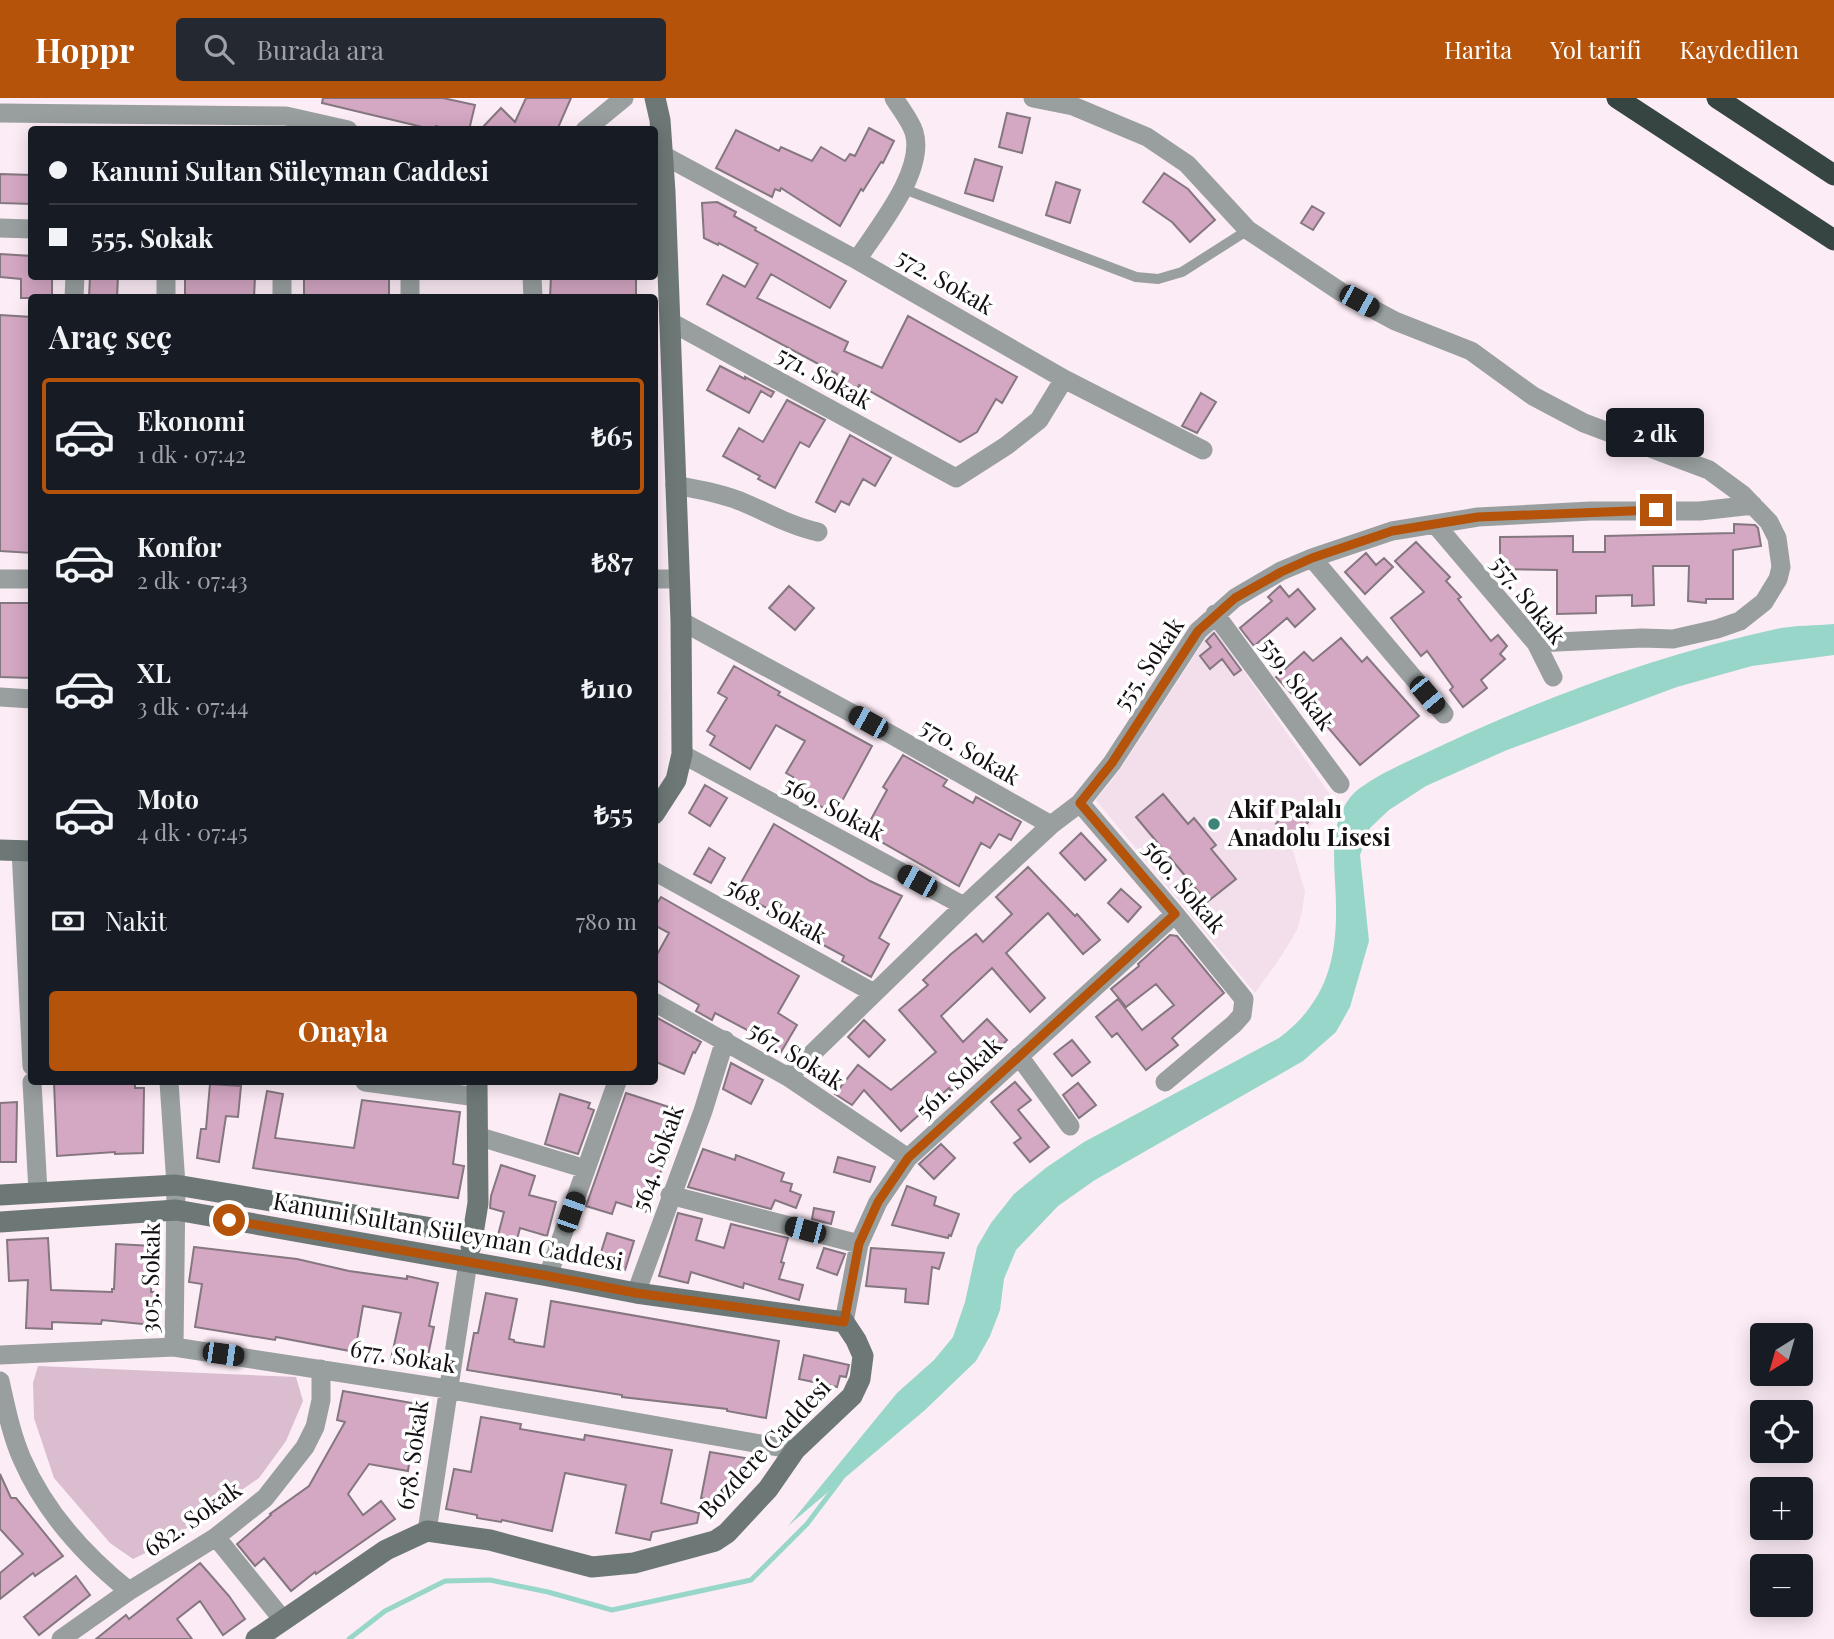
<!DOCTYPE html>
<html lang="tr">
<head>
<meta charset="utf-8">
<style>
	:root { --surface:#171b24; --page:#242831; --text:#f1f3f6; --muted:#9ea1a6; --line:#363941; --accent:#b45309 }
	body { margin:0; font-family:"Playfair Display",serif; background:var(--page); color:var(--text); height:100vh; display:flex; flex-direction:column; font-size:26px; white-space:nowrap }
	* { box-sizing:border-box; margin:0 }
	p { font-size:23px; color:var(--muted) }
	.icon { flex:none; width:38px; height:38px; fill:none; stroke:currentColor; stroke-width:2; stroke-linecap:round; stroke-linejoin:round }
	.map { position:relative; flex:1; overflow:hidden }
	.drawer { position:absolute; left:28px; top:196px; width:630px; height:791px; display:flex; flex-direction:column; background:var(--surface); border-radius:7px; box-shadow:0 4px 18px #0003 }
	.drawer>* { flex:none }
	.hud { position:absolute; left:28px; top:28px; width:630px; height:154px; border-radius:7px; box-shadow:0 4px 18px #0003; display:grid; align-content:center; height:154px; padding:0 21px; background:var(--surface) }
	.needle { width:46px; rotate:217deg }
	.tools { position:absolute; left:1750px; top:1225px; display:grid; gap:14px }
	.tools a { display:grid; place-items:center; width:63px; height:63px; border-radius:7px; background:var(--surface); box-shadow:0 4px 18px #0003; font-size:35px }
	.end { position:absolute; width:32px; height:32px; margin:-16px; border:9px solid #b45309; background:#fff; box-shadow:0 0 0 4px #fff }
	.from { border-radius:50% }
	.bubble { position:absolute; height:49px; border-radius:7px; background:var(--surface); box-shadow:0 4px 18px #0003; font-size:23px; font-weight:700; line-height:49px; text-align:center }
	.car { position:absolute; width:21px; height:42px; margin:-21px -10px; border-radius:9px; box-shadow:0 0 5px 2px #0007; background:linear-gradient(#222 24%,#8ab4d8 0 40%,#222 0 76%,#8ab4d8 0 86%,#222 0) }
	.hud b { display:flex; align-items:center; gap:24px; height:66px; font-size:26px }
	.hud b+b { border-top:2px solid var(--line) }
	.hud i { width:18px; height:18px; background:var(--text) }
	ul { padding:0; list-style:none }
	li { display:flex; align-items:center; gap:21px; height:116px; margin:0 14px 10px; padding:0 7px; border:4px solid transparent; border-radius:7px }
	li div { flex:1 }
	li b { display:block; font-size:26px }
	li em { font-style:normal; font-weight:700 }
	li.current { border-color:var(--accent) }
	li>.icon { width:63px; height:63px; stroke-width:1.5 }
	h2 { padding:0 21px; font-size:32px; line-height:84px }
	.pay { display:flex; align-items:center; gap:18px; height:77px; padding:0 21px; font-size:26px }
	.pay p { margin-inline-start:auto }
	.primary-button { display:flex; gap:14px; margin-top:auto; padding:14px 21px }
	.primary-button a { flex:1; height:80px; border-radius:7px; background:var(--accent); color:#fff; font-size:28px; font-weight:700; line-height:80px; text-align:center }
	header { display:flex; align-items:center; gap:42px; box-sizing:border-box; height:98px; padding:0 35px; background:var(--accent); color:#fff }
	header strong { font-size:33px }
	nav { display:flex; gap:38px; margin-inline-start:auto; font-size:24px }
	.search { width:490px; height:63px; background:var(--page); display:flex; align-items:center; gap:18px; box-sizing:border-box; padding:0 24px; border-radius:7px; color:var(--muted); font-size:26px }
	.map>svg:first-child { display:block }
</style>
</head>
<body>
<header>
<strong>Hoppr</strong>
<div class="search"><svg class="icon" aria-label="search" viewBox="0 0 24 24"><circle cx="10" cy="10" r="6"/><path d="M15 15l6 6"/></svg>Burada ara</div>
<nav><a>Harita</a><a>Yol tarifi</a><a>Kaydedilen</a></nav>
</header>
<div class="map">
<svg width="1834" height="1541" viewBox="0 0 1834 1541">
	<rect width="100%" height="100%" fill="#fcecf6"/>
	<path fill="#f3deec" d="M1213,529L1333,701L1292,750L1305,793L1302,814L1297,832L1282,857L1255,895L1096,702L1119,673Z"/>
	<path fill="#dabdcf" d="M38,1268L296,1279L303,1303L286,1343L259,1380L162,1447L133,1461L110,1445L54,1380L34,1320L33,1285Z"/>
	<path fill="#99d6ca" d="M1834,526V557L1752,568L1677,589L1507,652L1426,688L1389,712L1370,730L1360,757L1369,843L1350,909L1336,934L1303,963L1095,1082L1058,1108L1016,1152L1004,1181L1000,1212L990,1238L976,1263L925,1312L788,1428L897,1295L934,1262L953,1239L965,1204L977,1149L991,1125L1014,1096L1047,1069L1084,1044L1279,940C1334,899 1339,847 1335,784C1334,762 1332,736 1341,715C1345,706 1351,696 1360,690C1385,672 1416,660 1445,646C1550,597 1662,556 1776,531C1794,527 1815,528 1834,526Z"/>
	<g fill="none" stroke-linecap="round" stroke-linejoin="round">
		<path stroke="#99d6ca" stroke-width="5" d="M349,1541L385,1513L445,1483L490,1482L548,1494L612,1512L751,1482L807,1426L841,1381"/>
	</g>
	<path fill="#d4a7c3" stroke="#84777f" stroke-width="2" d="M323,0H443L475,7L469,32H449L436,28L435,32L322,5Z
		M526,0H571L557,32H480L501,10L515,24Z
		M1007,15L1030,20L1022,55L999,49Z
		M869,30L894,43L883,65L881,64L863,93L861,91L840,128L781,90L780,93L775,91L772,99L716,70L736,32L779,53L781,49L812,63L821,49L845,63L850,56L855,58Z
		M975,61L1002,69L993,103L965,95Z
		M1164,75L1188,91L1215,122L1190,144L1172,124L1143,104Z
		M0,76L32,77V106L0,105Z
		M1056,84L1080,92L1070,125L1046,117Z
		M717,104L736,114L734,118L756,130L755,132L846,183L830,210L771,176L757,200L848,244L844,253L882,270L908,218L1017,279L1002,305L996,301L977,334L960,344L859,287L856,294L833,284L837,276L707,206L723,177L745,189L758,166L719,145L718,147L704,140L702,105Z
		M1312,108L1324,115L1313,132L1301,125Z
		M0,156L32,158V178H52V200H21V181L0,179Z
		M90,178H118L117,200H89Z
		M185,178H255L254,200H185Z
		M304,178H389V200H304Z
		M551,178H636V200H550Z
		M0,217L32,219V455L0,453Z
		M720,268L745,281V279L774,294L771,299L761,293L749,315L707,292Z
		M1201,295L1216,304L1197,335L1182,328Z
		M787,302L825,322L809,349L800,344L775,390L758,381L760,378L723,358L739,330L763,344Z
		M850,337L891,360L875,388L863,381L849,407L841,403L835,414L816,404Z
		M1734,426L1755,427L1758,430L1761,448L1733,452V501H1706V505L1688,503L1689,468H1653L1654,507L1632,508V497L1596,498V515L1557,516V472L1500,471V439L1573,438V454H1605V438L1734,435Z
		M1416,444L1450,479L1446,483L1461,499L1458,501L1491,543L1498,537L1507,548L1500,556L1505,561L1481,582L1487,590L1463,609L1450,592L1453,589L1427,553L1421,558L1391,520L1424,494L1395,463Z
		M1366,455L1376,467L1384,460L1393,469L1365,496L1345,474Z
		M789,488L814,510L795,532L769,510Z
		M1280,488L1289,499L1298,491L1315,511L1295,529L1287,520L1254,548L1240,530L1272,503L1268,499Z
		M0,505H32V580L0,579Z
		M1214,535L1241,572L1234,577L1222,561L1210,571L1200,558L1211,549L1206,543Z
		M1341,540L1362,564L1367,559L1419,618L1360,667L1297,593L1293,597L1276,579L1304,554L1313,563Z
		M734,568L780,594L778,597L872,648L835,716L786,690L793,679L786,675L805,643L776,627L750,671L710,647L715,638L707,633L727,600L718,595Z
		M903,657L947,682L943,688L973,705L976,699L1021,724L1011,742L999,736L990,750L981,745L959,788L864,734L887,692L883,689Z
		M705,687L727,700L710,728L689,715Z
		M1163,696L1188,726L1194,720L1216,747L1211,751L1236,781L1207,804L1136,719Z
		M1291,709L1308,724L1294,741L1276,726Z
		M774,726L870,783L902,798L879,840L889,846L871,879L842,863L844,858L803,836L805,831L752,802L750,805L734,797Z
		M1081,735L1106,762L1085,782L1060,755Z
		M709,750L725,760L711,785L694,776Z
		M1028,769L1075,818L1077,816L1100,842L1083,856L1048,815L1006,855L1045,900L1030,914L992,870L941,918L963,944L987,921L1007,942L982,968L951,993L949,990L901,1033L864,992L852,1007L835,996L858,967L891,992L936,954L899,912L928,887L923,882L951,856L976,836L983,844L1012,816L996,799Z
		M1121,791L1141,809L1128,824L1108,805Z
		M661,799L799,878L778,915L797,927L781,954L753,935L715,915L712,922L696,913L699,907L654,881V862L669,835L654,827V810Z
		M1170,837L1177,838L1224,895L1172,940L1178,947L1146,972L1117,935L1112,939L1096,919L1118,901L1142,932L1174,907L1156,886L1126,909L1111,891L1139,868L1138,866Z
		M654,918L701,944L695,955L693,954L684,976L654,963Z
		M864,922L885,942L869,959L848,939Z
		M1072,942L1090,964L1072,978L1054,956Z
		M731,965L763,982L751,1006L723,991Z
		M54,984H135V990H144L143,1055L115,1056V1054L57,1058Z
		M1015,984L1031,1002L1018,1012L1049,1049L1030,1064L1014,1045L1021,1040L991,1004Z
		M1078,985L1096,1007L1079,1020L1063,997Z
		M210,986L241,988L238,1019L226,1018L219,1064L197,1060L201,1031H206Z
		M267,993L283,996L275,1040L354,1050L362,1002L460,1014L453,1066L464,1068L458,1100L253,1070Z
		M626,995L681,1013L673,1037L675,1038L668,1059L666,1058L647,1114L616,1104L612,1116L586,1108Z
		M560,996L590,1005L588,1010L594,1012L578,1056L545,1046Z
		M17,1004L16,1064H0V1005Z
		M941,1046L955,1060L934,1081L919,1066Z
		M703,1051L735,1062L736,1057L784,1075L781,1083L792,1086L790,1093L801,1097L796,1110L775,1102L771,1111L688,1089Z
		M838,1059L875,1069L870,1084L834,1074Z
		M501,1067L535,1078L529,1097L556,1104L547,1138L520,1130L514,1153L495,1149L504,1114L490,1110L491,1098Z
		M907,1088L936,1099L934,1107L959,1116L951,1138L949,1137L948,1140L892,1127Z
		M814,1110L834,1114L831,1126L812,1121Z
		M678,1115L702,1121L696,1142L724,1150L731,1126L788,1140L781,1164L784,1165L779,1181L803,1187L799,1202L744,1185L743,1190L691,1174L688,1185L659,1178Z
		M607,1135L634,1143L625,1172L598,1164Z
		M48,1140L51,1192L112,1194V1191H114L116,1146L153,1148L151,1194H155L152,1227L102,1222L101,1226L52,1224V1231L26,1230L28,1182L9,1183L7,1142Z
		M194,1149L297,1161L349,1173L407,1181V1178L438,1185L429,1228L434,1229L426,1267L391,1261L401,1215L363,1208L355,1254L276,1239L275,1242L195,1229L202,1186L189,1184Z
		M824,1150L845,1156L837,1177L817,1170Z
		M871,1150L944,1155L939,1171L932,1169L928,1206L905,1204L906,1191L866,1188Z
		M486,1195L517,1201L509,1241L514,1242V1244L544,1249L551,1203L779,1243L766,1320L727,1313V1311L622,1299V1297L467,1272L474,1235H478Z
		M804,1257L849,1267L846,1279L840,1278L837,1289L799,1281Z
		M343,1293L418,1306L408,1373L369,1366L348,1396L363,1417L381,1403L395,1421L316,1476L315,1474L291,1493L264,1460L255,1468L237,1446L271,1417L270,1416L309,1388L345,1324L337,1322Z
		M481,1319L521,1326L520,1331L584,1342L585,1337L672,1352L661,1405L699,1415L697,1425L652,1434L650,1442L616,1435L626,1387L565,1375L552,1433L502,1422L501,1424L477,1420V1417L446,1411L454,1371L471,1374Z
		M710,1354L745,1360L742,1375L735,1374L732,1388L727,1387L725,1394L722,1393L720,1404L701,1400Z
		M0,1376L11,1400H16L63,1458L35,1478L33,1475L0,1501V1475L23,1456L0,1431Z
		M200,1465L229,1498L245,1521L223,1537L200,1503L177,1521L192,1541H96L126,1517L129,1521Z
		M76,1478L90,1497L39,1537L24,1519Z"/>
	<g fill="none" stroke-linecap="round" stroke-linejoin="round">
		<path stroke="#989f9e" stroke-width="10" d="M904,91L1136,179L1158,181L1182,174L1248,132"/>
		<path stroke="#989f9e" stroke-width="19" d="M1033,0L1073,8L1147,39L1187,66L1248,132L1341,194L1395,223L1471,253L1533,298L1584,325L1709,372L1743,397L1769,424L1777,440L1781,469L1778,481L1764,504L1740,523L1717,531L1673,541L1642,540L1536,545
			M0,15L286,18L348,32
			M585,32L624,0
			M663,57L857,162L1064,281L1203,352
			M0,130L32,131
			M857,162C877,131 926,73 914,34C910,22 900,10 894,0
			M166,178V200
			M282,178V200
			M532,178L533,200
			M74,200L75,178
			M410,200V178
			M669,223L956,380L1006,348L1039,322L1064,281
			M675,387C697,391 719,395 740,403C767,414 790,428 818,434
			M1435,426L1536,545L1553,579
			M1312,460L1444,616
			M0,481H32
			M654,481H679
			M1215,516L1340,686
			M681,523L892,637L1051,727
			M0,599L32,601
			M682,656L964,808
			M1080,705L1175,816L1244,901L1242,917L1234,926L1165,984
			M21,752L32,968
			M654,773L874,895
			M654,904L788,979L908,1060
			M1019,958L1070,1028
			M788,979L964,808L1051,727L1080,705L1112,665L1198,533L1235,500L1281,473L1312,460L1392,433L1478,419L1591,413H1700L1753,407
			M32,984L38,1094
			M169,984L176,1087L174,1249
			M365,984L477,999
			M477,1038L586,1071
			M670,1097L859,1146
			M548,1178L617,984
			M636,1195L703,1013L725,942
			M844,1224L859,1146L878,1104L908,1060L1175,816
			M0,1257L174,1249L447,1291L795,1352
			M0,1283C6,1309 11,1336 22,1361C45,1414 84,1457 129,1493
			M427,1433L468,1164
			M216,1439L283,1522
			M61,1541L129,1493L216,1439L265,1400L305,1349L315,1329L321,1302V1271"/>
		<path stroke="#6d7876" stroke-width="21" d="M654,716L676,682L682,656L681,523L665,94L660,22L655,0
			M0,752L32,753
			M0,1097L176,1087L474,1137
			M0,1124L176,1112L548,1178L636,1195L844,1224L856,1242L863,1258L860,1281L852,1298L795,1352L768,1391L727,1435L715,1443L634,1465L592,1469L490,1442L427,1433L386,1452L256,1541
			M471,1148L478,1105L477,984"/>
		<path stroke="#364542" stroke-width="21" d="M1617,0L1834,142
			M1717,0L1834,77"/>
	</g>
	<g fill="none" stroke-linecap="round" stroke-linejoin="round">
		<path stroke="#b45309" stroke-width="9" d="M229,1122L548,1178L636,1195L844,1224L859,1146L878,1104L908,1060L1175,816L1080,705L1112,665L1198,533L1235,500L1281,474L1312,460L1392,433L1478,419L1656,412"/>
	</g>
	<circle fill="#3f8478" stroke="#fff" stroke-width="2.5" cx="1214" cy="726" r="7"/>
	<g text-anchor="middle" stroke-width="7" stroke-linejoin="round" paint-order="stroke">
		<g font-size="24" fill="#140f12" stroke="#fff">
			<text transform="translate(945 184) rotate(30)" y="8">572. Sokak</text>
			<text transform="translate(824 280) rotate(29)" y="8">571. Sokak</text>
			<text transform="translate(1528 502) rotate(52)" y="8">557. Sokak</text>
			<text transform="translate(1149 566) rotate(-56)" y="8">555. Sokak</text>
			<text transform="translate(1297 586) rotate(54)" y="8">559. Sokak</text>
			<text transform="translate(970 654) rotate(30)" y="8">570. Sokak</text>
			<text transform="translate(834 711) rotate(28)" y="8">569. Sokak</text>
			<text transform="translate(1184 789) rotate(50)" y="8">560. Sokak</text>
			<text transform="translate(776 813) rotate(29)" y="8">568. Sokak</text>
			<text transform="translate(796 958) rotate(32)" y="8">567. Sokak</text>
			<text transform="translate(959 980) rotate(-43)" y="8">561. Sokak</text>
			<text transform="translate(658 1060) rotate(-70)" y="8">564. Sokak</text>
			<text transform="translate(448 1134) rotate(10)" y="8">Kanuni Sultan Süleyman Caddesi</text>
			<text transform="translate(151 1180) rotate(-89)" y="8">305. Sokak</text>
			<text transform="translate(403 1259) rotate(9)" y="8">677. Sokak</text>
			<text transform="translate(765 1351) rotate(-47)" y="8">Bozdere Caddesi</text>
			<text transform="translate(413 1357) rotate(-82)" y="8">678. Sokak</text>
			<text transform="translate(193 1421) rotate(-35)" y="8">682. Sokak</text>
		</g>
		<g font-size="24" font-weight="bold" fill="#140f12" stroke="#fff" text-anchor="start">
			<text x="1228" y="720">Akif Palalı<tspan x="1228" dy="28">Anadolu Lisesi</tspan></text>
		</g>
	</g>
</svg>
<div class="tools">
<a><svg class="needle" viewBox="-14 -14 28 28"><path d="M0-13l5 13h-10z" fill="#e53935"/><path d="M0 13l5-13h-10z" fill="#9ea1a6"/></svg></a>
<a><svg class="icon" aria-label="locate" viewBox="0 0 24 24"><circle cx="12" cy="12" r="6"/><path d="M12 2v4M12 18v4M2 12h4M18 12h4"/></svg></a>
<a>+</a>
<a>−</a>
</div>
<i class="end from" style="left:229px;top:1122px"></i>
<i class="end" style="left:1656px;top:412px"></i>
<div class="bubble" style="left:1606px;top:310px;width:98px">2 dk</div>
<i class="car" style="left:1359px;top:203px;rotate:119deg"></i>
<i class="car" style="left:1427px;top:597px;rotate:140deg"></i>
<i class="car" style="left:868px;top:624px;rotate:299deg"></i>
<i class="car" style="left:917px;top:783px;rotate:299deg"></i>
<i class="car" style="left:571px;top:1114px;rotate:19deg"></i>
<i class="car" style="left:805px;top:1132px;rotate:285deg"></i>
<i class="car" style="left:223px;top:1256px;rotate:98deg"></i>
<div class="hud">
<b><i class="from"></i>Kanuni Sultan Süleyman Caddesi</b>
<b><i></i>555. Sokak</b>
</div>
<section class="drawer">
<h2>Araç seç</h2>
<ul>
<li class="current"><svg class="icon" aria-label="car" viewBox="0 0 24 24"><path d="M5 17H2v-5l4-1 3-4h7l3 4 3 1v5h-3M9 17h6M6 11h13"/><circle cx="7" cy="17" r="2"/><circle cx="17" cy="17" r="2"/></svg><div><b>Ekonomi</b><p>1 dk · 07:42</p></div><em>₺65</em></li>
<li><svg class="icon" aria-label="car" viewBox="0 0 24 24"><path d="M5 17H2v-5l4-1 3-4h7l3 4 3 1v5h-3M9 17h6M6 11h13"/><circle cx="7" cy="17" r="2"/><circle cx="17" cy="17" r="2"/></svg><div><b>Konfor</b><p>2 dk · 07:43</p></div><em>₺87</em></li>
<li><svg class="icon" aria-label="car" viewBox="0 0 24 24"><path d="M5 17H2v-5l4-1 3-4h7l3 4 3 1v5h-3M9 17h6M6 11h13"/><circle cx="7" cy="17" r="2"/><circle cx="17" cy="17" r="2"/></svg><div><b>XL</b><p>3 dk · 07:44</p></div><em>₺110</em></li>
<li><svg class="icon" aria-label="car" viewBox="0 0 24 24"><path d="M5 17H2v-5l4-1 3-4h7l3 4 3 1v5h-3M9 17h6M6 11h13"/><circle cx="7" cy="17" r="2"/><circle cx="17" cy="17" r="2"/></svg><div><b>Moto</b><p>4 dk · 07:45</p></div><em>₺55</em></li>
</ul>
<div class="pay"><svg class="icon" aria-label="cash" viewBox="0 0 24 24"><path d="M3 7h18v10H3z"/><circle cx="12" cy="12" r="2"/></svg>Nakit<p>780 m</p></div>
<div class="primary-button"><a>Onayla</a></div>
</section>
</div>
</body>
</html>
